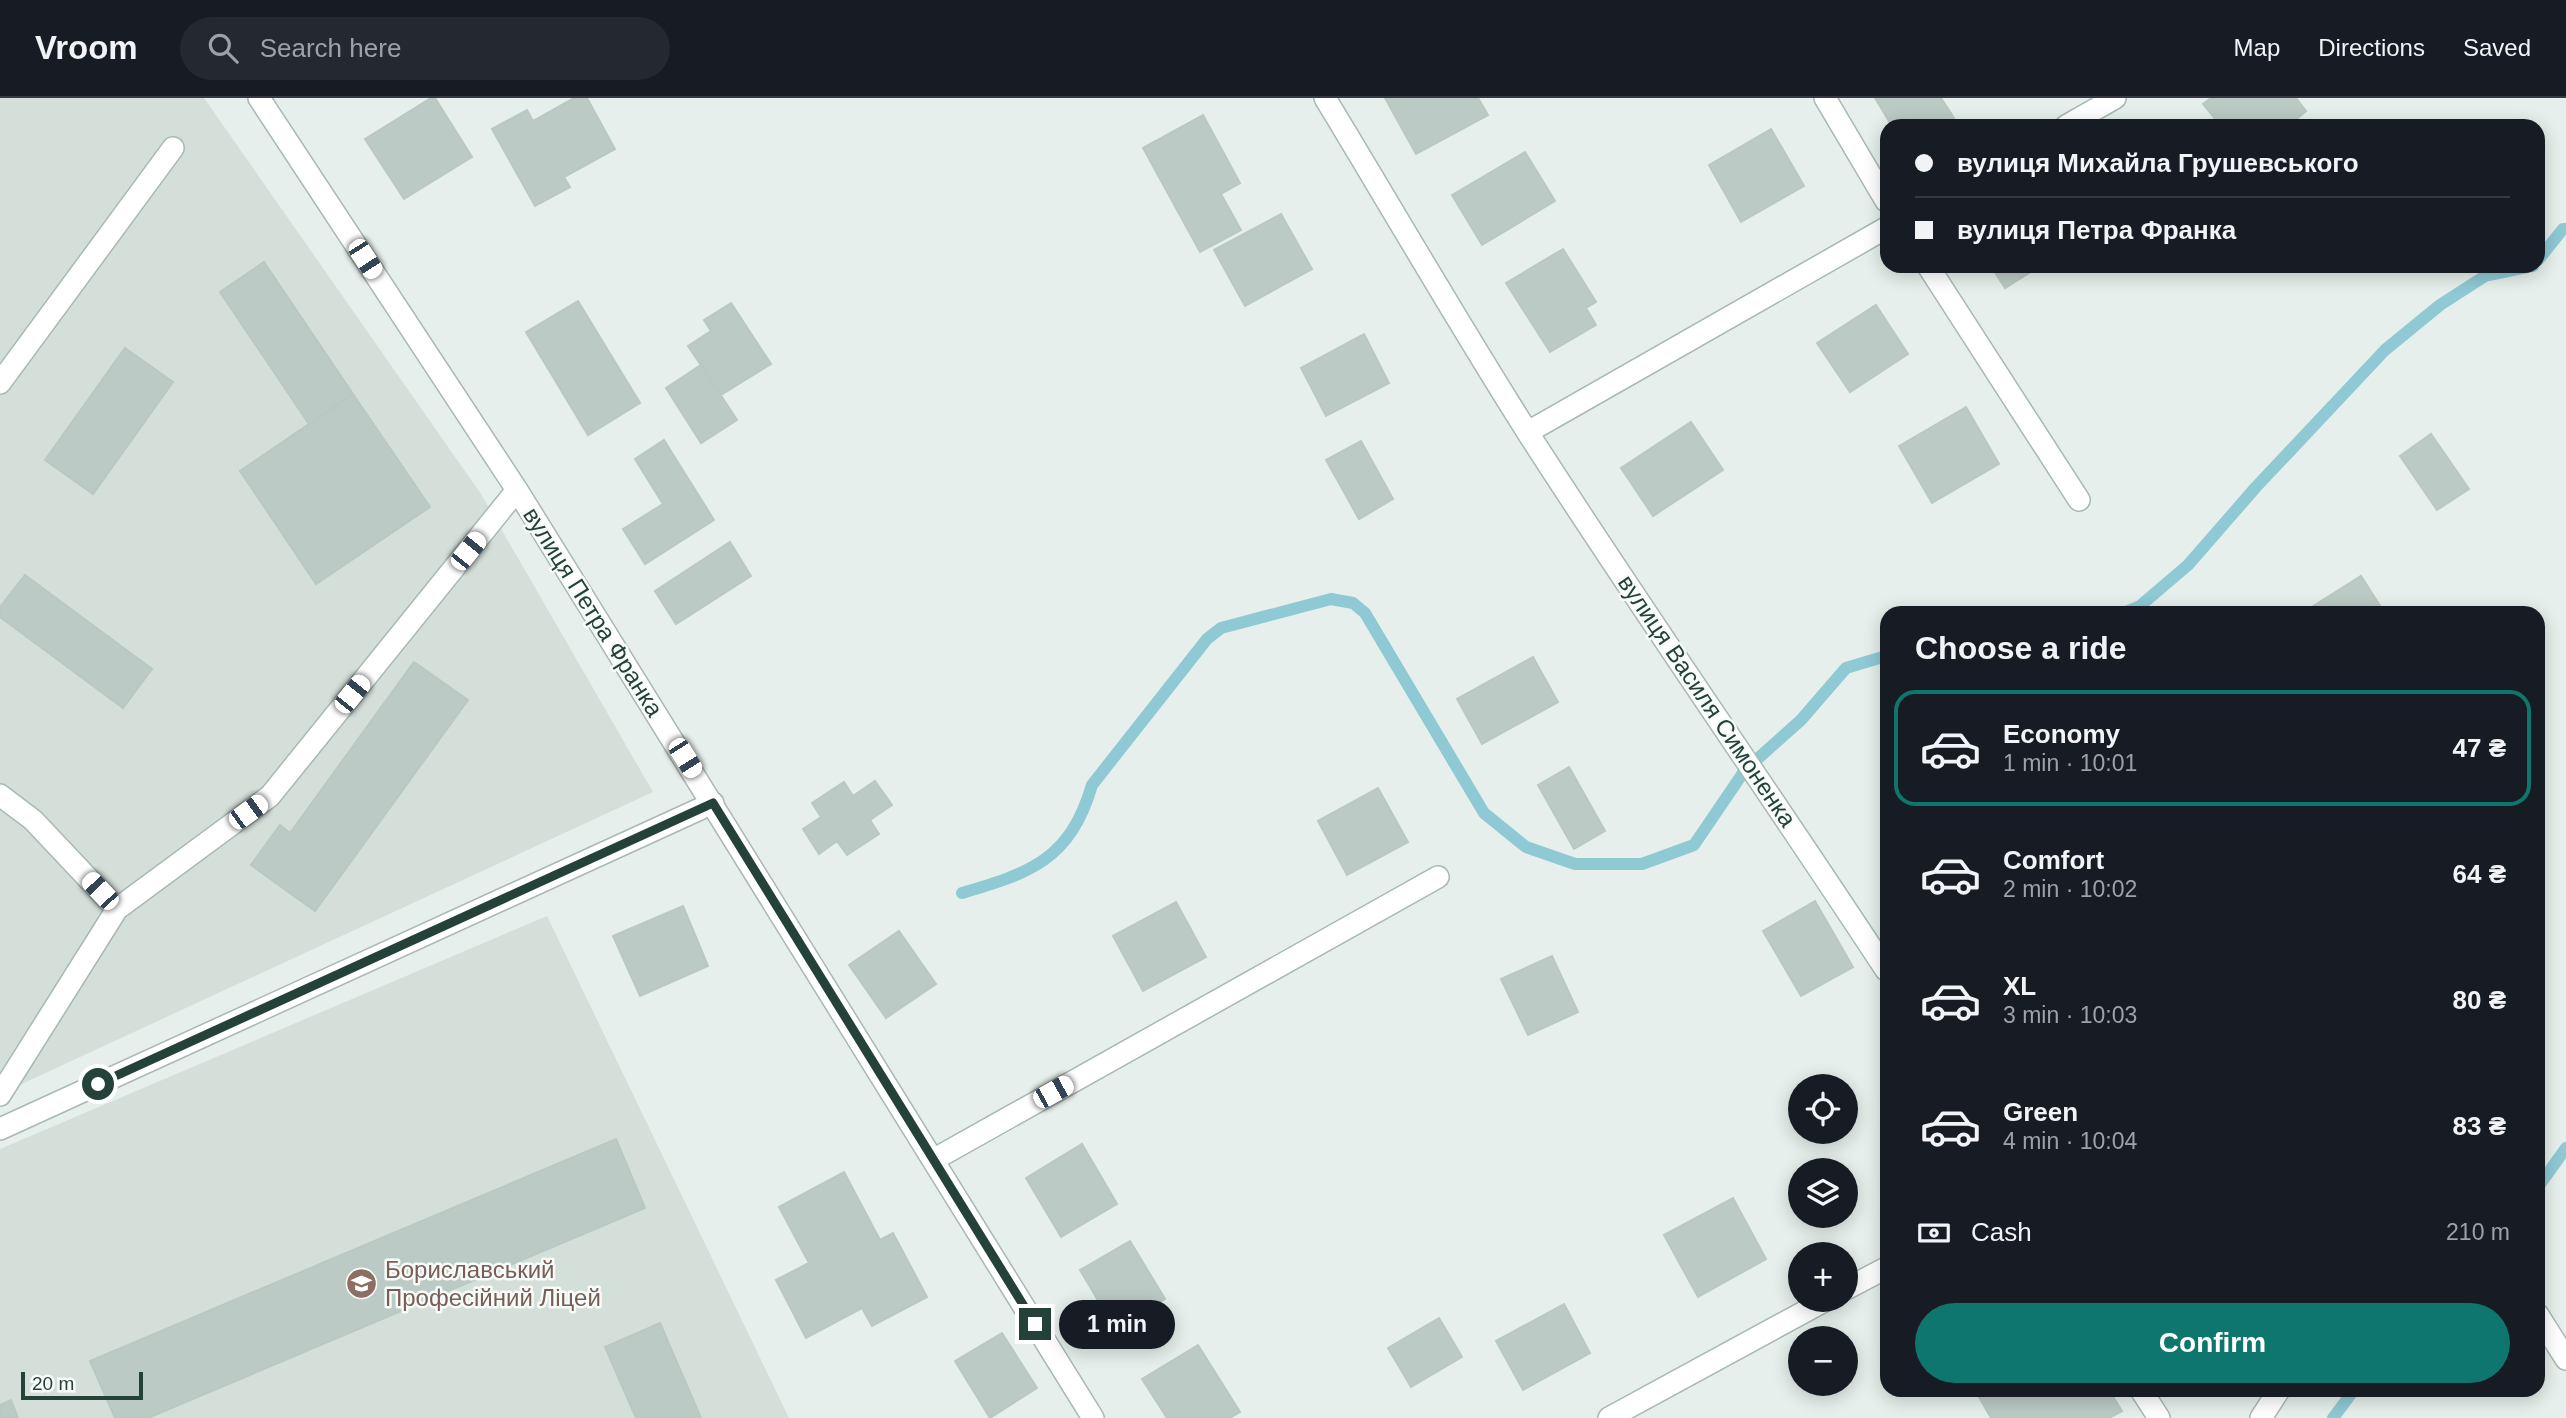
<!DOCTYPE html>
<html lang="en">
<head>
<meta charset="utf-8">
<style>
	:root { --surface:#171b24; --page:#242831; --text:#f1f3f6; --muted:#9ea1a6; --line:#363941; --accent:#0f766e }
	body { margin:0; font-family:Arial,sans-serif; background:var(--page); color:var(--text); height:100vh; display:flex; flex-direction:column; font-size:26px; white-space:nowrap }
	* { box-sizing:border-box; margin:0 }
	p { font-size:23px; color:var(--muted) }
	.icon { flex:none; width:38px; height:38px; fill:none; stroke:currentColor; stroke-width:2; stroke-linecap:round; stroke-linejoin:round }
	.map { position:relative; flex:1; overflow:hidden }
	.sheet { position:absolute; left:1880px; top:508px; width:665px; height:791px; display:flex; flex-direction:column; background:var(--surface); border-radius:21px; box-shadow:0 4px 18px #0003 }
	.sheet>* { flex:none }
	.hud { position:absolute; left:1880px; top:21px; width:665px; height:154px; border-radius:21px; box-shadow:0 4px 18px #0003; display:grid; align-content:center; height:154px; padding:0 35px; background:var(--surface) }
	.tools { position:absolute; left:1788px; top:976px; display:grid; gap:14px }
	.tools a { display:grid; place-items:center; width:70px; height:70px; border-radius:50%; background:var(--surface); box-shadow:0 4px 18px #0003; font-size:35px }
	.scale { position:absolute; left:21px; bottom:18px; width:122px; box-sizing:border-box; padding-left:7px; border:4px solid #24423a; border-top:0; font-size:19px; line-height:24px; white-space:nowrap; color:#24423a; -webkit-text-stroke:5px #f7fbf9; paint-order:stroke }
	.end { position:absolute; width:32px; height:32px; margin:-16px; border:9px solid #24423a; background:#fff; box-shadow:0 0 0 4px #fff }
	.from { border-radius:50% }
	.bubble { position:absolute; height:49px; border-radius:24px; background:var(--surface); box-shadow:0 4px 18px #0003; font-size:23px; font-weight:800; line-height:49px; text-align:center }
	.car { position:absolute; width:21px; height:42px; margin:-21px -10px; border-radius:9px; box-shadow:0 0 5px 2px #0007; background:linear-gradient(#fff 24%,#345 0 40%,#fff 0 76%,#345 0 86%,#fff 0) }
	.hud b { display:flex; align-items:center; gap:24px; height:66px; font-size:26px }
	.hud b+b { border-top:2px solid var(--line) }
	.hud i { width:18px; height:18px; background:var(--text) }
	ul { padding:0; list-style:none }
	li { display:flex; align-items:center; gap:21px; height:116px; margin:0 14px 10px; padding:0 21px; border:4px solid transparent; border-radius:21px }
	li div { flex:1 }
	li b { display:block; font-size:26px }
	li em { font-style:normal; font-weight:800 }
	li.on { border-color:var(--accent) }
	li>.icon { width:63px; height:63px; stroke-width:1.5 }
	h2 { padding:0 35px; font-size:32px; line-height:84px }
	.pay { display:flex; align-items:center; gap:18px; height:77px; padding:0 35px; font-size:26px }
	.pay p { margin-inline-start:auto }
	.action { display:flex; gap:14px; margin-top:auto; padding:14px 35px }
	.action a { flex:1; height:80px; border-radius:42px; background:var(--accent); color:#fff; font-size:28px; font-weight:800; line-height:80px; text-align:center }
	header { display:flex; align-items:center; gap:42px; box-sizing:border-box; height:98px; padding:0 35px; background:var(--surface); border-bottom:2px solid var(--line) }
	header strong { font-size:33px }
	nav { display:flex; gap:38px; margin-inline-start:auto; font-size:24px }
	.search { width:490px; height:63px; background:var(--page); display:flex; align-items:center; gap:18px; box-sizing:border-box; padding:0 24px; border-radius:38px; color:var(--muted); font-size:26px }
	.map>svg:first-child { display:block }
</style>
</head>
<body>
<header>
<strong>Vroom</strong>
<div class="search"><svg class="icon" aria-label="search" viewBox="0 0 24 24"><circle cx="10" cy="10" r="6"/><path d="M15 15l6 6"/></svg>Search here</div>
<nav><a>Map</a><a>Directions</a><a>Saved</a></nav>
</header>
<div class="map">
<svg width="2566" height="1320" viewBox="0 0 2566 1320">
	<rect width="100%" height="100%" fill="#e6efeb"/>
	<path fill="#d4dfda" d="M0,0H204L481,396L653,694L0,996Z
		M547,818L789,1320H0V1051Z"/>
	<g fill="none" stroke-linecap="round" stroke-linejoin="round">
		<path stroke="#8ec9d4" stroke-width="12" d="M2538,162L2563,131H2566
			M2126,514L2140,508L2188,467L2256,389L2385,252L2440,207L2485,178L2533,168
			M962,795C1030,775 1070,762 1092,687L1207,541L1221,530L1331,501L1353,505L1365,515L1484,715L1526,749L1575,766H1642L1694,747L1745,672L1801,622L1846,570L1886,558
			M2538,1089L2566,1050
			M2333,1320L2354,1292"/>
	</g>
	<path fill="#bbcac4" stroke="#b8c9c2" stroke-width="2" d="M431,0H435L472,59L404,101L365,41Z
		M574,0H587L615,51L564,79L570,89L535,108L492,31L527,12L533,23Z
		M1385,0H1478L1488,17L1416,56Z
		M1875,0H1941L1954,20L1942,28H1892Z
		M2211,0H2296L2306,13L2288,28H2221L2203,6Z
		M1203,17L1240,85L1221,96L1241,132L1200,154L1143,50Z
		M1771,31L1804,88L1741,124L1709,67Z
		M1525,54L1555,103L1482,147L1452,97Z
		M1281,116L1312,171L1245,208L1214,152Z
		M1563,151L1596,204L1586,210L1596,227L1550,254L1506,185Z
		M264,164L353,296L309,326L220,194Z
		M1991,168H2040L2005,190Z
		M578,203L640,305L588,337L526,234Z
		M731,205L771,266L721,297L688,248L711,233L704,222Z
		M1876,207L1908,256L1850,294L1817,245Z
		M1364,236L1389,285L1326,318L1301,270Z
		M125,250L173,284L93,396L45,362Z
		M701,267L737,322L701,345L666,290Z
		M353,296L430,409L316,486L240,373Z
		M1966,309L1999,366L1932,405L1899,348Z
		M1691,324L1723,372L1653,418L1621,370Z
		M2431,336L2469,391L2437,412L2400,358Z
		M664,342L714,422L645,466L623,431L663,406L635,361Z
		M1361,343L1393,401L1359,421L1326,362Z
		M730,444L751,478L676,526L655,493Z
		M25,477L152,571L123,610L0,519V509Z
		M2361,478L2384,514H2304Z
		M1533,559L1558,604L1482,646L1457,601Z
		M414,564L468,602L315,813L251,767L280,727L290,735Z
		M1569,669L1605,733L1574,751L1538,687Z
		M875,683L892,707L870,722L879,736L847,757L837,743L819,756L803,731L821,719L812,705L844,684L853,698Z
		M1378,690L1408,744L1347,777L1318,723Z
		M1815,803L1853,869L1801,898L1763,833Z
		M1176,804L1206,859L1143,893L1113,838Z
		M683,808L708,868L640,898L613,838Z
		M899,833L936,886L886,920L849,867Z
		M1552,858L1578,914L1528,937L1501,881Z
		M616,1041L645,1110L148,1320H115L90,1263Z
		M1082,1046L1117,1106L1061,1139L1026,1080Z
		M844,1074L880,1142L893,1135L927,1199L872,1228L862,1210L806,1240L776,1182L809,1165L779,1109Z
		M1733,1100L1766,1161L1698,1199L1664,1137Z
		M1130,1143L1165,1201L1115,1231L1080,1172Z
		M1564,1206L1590,1255L1523,1292L1496,1243Z
		M1439,1220L1462,1259L1411,1289L1388,1250Z
		M660,1225L701,1320H636L605,1249Z
		M1002,1235L1037,1290L990,1320L955,1263Z
		M1198,1247L1240,1314L1230,1320H1167L1142,1281Z
		M1975,1292H2109L2122,1313L2109,1320H1991Z
		M11,1302L18,1320H0V1307Z"/>
	<g fill="none" stroke-linecap="round" stroke-linejoin="round">
		<defs>
			<path id="minor" d="M259,0L517,392L1093,1320
				M1325,0C1393,112 1458,225 1528,335C1644,516 1768,692 1886,872
				M1825,0L1886,103
				M2066,28L2115,0
				M1928,168L2079,402
				M0,285L173,50
				M1528,334L1886,130
				M0,697L33,722L117,811L0,997
				M117,811L270,698L517,392
				M0,1031L713,705
				M933,1062L1438,779
				M1846,1191L1886,1170
				M2538,1217L2566,1261
				M2141,1292L2159,1320
				M1609,1320L1826,1202
				M2261,1320L2279,1292"/>
		</defs>
		<use href="#minor" stroke="#a8b8b2" stroke-width="24"/>
		<use href="#minor" stroke="#fff" stroke-width="21"/>
	</g>
	<g fill="none" stroke-linecap="round" stroke-linejoin="round">
		<path stroke="#24423a" stroke-width="9" d="M98,986L713,705L1035,1226"/>
	</g>
	<defs>
		<symbol id="university-disc" viewBox="-11 -11 22 22"><circle r="9.5" fill="#8d6e63" stroke="#f7fbf9"/><path d="M0-5L7-2L0 1L-7-2ZM-4 1L0 2.5L4 1V4Q0 6-4 4Z" fill="#fff"/></symbol>
	</defs>
	<g fill-rule="evenodd">
		<use href="#university-disc" x="344" y="1168" width="35" height="35"/>
	</g>
	<g text-anchor="middle" stroke-width="5" stroke-linejoin="round" paint-order="stroke">
		<g font-size="24" fill="#24423a" stroke="#f7fbf9">
			<text transform="translate(593 514) rotate(58)" y="8">вулиця Петра Франка</text>
			<text transform="translate(1707 603) rotate(56)" y="8">вулиця Василя Симоненка</text>
		</g>
		<g font-size="24" fill="#785e54" stroke="#f7fbf9" text-anchor="start">
			<text x="385" y="1180">Бориславський<tspan x="385" dy="28">Професійний Ліцей</tspan></text>
		</g>
	</g>
</svg>
<div class="tools">
<a><svg class="icon" aria-label="locate" viewBox="0 0 24 24"><circle cx="12" cy="12" r="6"/><path d="M12 2v4M12 18v4M2 12h4M18 12h4"/></svg></a>
<a><svg class="icon" aria-label="layers" viewBox="0 0 24 24"><path d="M12 4l9 5-9 5-9-5zM3 14l9 5 9-5"/></svg></a>
<a>+</a>
<a>−</a>
</div>
<div class="scale">20 m</div>
<i class="end from" style="left:98px;top:986px"></i>
<i class="end" style="left:1035px;top:1226px"></i>
<div class="bubble" style="left:1059px;top:1202px;width:116px">1 min</div>
<i class="car" style="left:365px;top:161px;rotate:147deg"></i>
<i class="car" style="left:468px;top:453px;rotate:39deg"></i>
<i class="car" style="left:352px;top:596px;rotate:39deg"></i>
<i class="car" style="left:685px;top:660px;rotate:148deg"></i>
<i class="car" style="left:248px;top:714px;rotate:54deg"></i>
<i class="car" style="left:100px;top:793px;rotate:317deg"></i>
<i class="car" style="left:1053px;top:994px;rotate:61deg"></i>
<div class="hud">
<b><i class="from"></i>вулиця Михайла Грушевського</b>
<b><i></i>вулиця Петра Франка</b>
</div>
<section class="sheet">
<h2>Choose a ride</h2>
<ul>
<li class="on"><svg class="icon" aria-label="car" viewBox="0 0 24 24"><path d="M5 17H2v-5l4-1 3-4h7l3 4 3 1v5h-3M9 17h6M6 11h13"/><circle cx="7" cy="17" r="2"/><circle cx="17" cy="17" r="2"/></svg><div><b>Economy</b><p>1 min · 10:01</p></div><em>47 ₴</em></li>
<li><svg class="icon" aria-label="car" viewBox="0 0 24 24"><path d="M5 17H2v-5l4-1 3-4h7l3 4 3 1v5h-3M9 17h6M6 11h13"/><circle cx="7" cy="17" r="2"/><circle cx="17" cy="17" r="2"/></svg><div><b>Comfort</b><p>2 min · 10:02</p></div><em>64 ₴</em></li>
<li><svg class="icon" aria-label="car" viewBox="0 0 24 24"><path d="M5 17H2v-5l4-1 3-4h7l3 4 3 1v5h-3M9 17h6M6 11h13"/><circle cx="7" cy="17" r="2"/><circle cx="17" cy="17" r="2"/></svg><div><b>XL</b><p>3 min · 10:03</p></div><em>80 ₴</em></li>
<li><svg class="icon" aria-label="car" viewBox="0 0 24 24"><path d="M5 17H2v-5l4-1 3-4h7l3 4 3 1v5h-3M9 17h6M6 11h13"/><circle cx="7" cy="17" r="2"/><circle cx="17" cy="17" r="2"/></svg><div><b>Green</b><p>4 min · 10:04</p></div><em>83 ₴</em></li>
</ul>
<div class="pay"><svg class="icon" aria-label="cash" viewBox="0 0 24 24"><path d="M3 7h18v10H3z"/><circle cx="12" cy="12" r="2"/></svg>Cash<p>210 m</p></div>
<div class="action"><a>Confirm</a></div>
</section>
</div>
</body>
</html>
